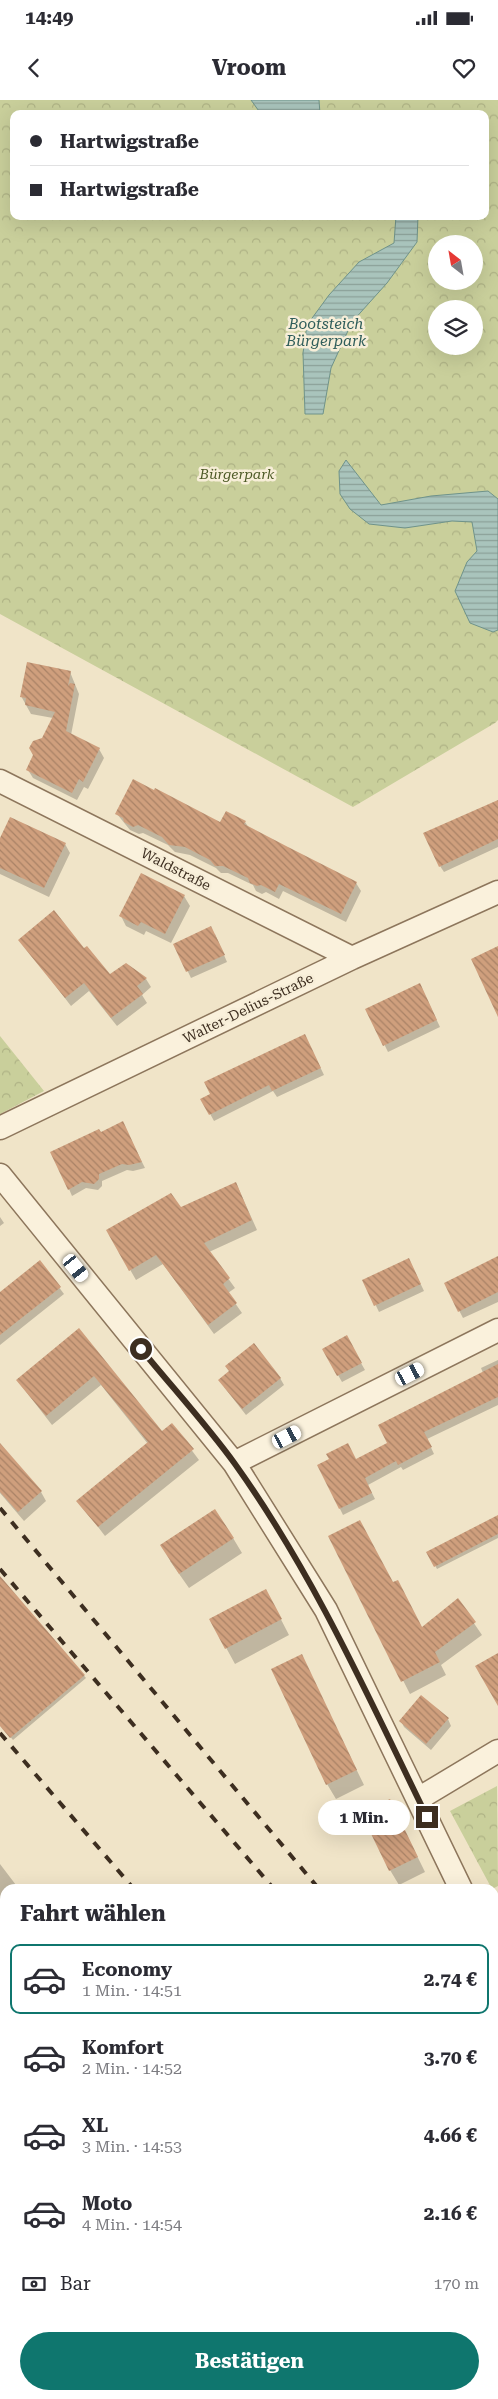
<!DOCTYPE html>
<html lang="de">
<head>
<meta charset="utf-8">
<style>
	:root { --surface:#fff; --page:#f7f7f7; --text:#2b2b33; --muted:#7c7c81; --line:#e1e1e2; --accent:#0f766e }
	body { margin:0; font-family:"Roboto Serif",serif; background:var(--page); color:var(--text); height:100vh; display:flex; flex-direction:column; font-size:19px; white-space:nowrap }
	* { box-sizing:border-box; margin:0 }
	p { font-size:16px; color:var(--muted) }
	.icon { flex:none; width:28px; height:28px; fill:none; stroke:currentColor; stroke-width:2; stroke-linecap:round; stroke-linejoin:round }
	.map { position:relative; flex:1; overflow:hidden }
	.drawer { position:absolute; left:0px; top:1784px; width:499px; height:516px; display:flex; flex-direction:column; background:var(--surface); border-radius:15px 15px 0 0; box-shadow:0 5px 20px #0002 }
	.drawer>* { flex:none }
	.top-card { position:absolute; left:10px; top:10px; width:479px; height:110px; border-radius:10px; box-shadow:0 5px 20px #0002; display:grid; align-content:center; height:110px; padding:0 20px; background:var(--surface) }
	.needle { width:32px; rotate:329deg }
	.tools { position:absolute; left:428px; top:135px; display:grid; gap:10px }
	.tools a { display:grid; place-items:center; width:55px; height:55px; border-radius:50%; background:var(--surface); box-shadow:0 5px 20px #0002; font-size:25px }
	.end { position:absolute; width:22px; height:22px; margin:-11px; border:6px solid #3d2e20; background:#fff; box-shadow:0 0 0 2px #fff }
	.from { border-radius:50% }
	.bubble { position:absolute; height:35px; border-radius:18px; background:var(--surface); box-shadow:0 5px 20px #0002; font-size:16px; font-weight:700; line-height:35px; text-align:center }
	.car { position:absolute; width:15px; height:30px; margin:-15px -8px; border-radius:6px; box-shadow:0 0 4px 1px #0007; background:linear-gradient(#fff 24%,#345 0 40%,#fff 0 76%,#345 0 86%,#fff 0) }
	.top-card b { display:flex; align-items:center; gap:18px; height:48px; font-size:19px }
	.top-card b+b { border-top:1px solid var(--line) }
	.top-card i { width:12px; height:12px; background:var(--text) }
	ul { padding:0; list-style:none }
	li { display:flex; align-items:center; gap:15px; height:70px; margin:0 10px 8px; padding:0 10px; border:2px solid transparent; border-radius:10px }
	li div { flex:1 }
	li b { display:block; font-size:19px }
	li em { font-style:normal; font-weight:700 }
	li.current { border-color:var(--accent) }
	li>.icon { width:45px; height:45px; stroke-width:1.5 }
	h2 { padding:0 20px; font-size:22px; line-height:60px }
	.pay { display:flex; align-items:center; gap:12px; height:55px; padding:0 20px; font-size:19px }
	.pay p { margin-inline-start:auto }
	.action { display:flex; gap:10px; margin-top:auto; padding:10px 20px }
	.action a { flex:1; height:58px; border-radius:30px; background:var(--accent); color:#fff; font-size:20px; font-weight:700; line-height:58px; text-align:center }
	.status { display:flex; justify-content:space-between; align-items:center; height:35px; padding:0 25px; background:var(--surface); direction:ltr }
	.status svg { height:14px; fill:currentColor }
	header { display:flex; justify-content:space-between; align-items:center; height:65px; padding:0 20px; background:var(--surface); font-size:22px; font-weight:700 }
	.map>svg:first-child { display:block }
</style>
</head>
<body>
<div class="status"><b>14:49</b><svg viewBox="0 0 49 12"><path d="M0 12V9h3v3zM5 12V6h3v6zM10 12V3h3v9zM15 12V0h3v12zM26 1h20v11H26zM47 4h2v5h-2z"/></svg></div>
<header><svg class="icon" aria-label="back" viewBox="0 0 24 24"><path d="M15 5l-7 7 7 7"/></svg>Vroom<svg class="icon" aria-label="heart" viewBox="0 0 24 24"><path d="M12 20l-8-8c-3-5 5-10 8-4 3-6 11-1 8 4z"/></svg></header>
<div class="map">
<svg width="498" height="2299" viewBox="0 0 498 2299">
	<defs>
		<pattern id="park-crowns" width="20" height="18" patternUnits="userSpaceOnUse" patternTransform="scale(1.25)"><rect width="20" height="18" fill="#c9cf9b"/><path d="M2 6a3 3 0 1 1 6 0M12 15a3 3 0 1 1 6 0" fill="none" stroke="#aeb285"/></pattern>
		<pattern id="water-rules" width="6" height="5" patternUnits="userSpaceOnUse" patternTransform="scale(1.25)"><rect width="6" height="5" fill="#a9c4bc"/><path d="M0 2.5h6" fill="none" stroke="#8ba098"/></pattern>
		<pattern id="building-back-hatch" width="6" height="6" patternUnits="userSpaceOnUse" patternTransform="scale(1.25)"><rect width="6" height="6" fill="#cf9f7d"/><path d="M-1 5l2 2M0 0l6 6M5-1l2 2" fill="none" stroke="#a98266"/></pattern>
	</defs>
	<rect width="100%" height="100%" fill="#f0e4c8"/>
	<path fill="url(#park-crowns)" fill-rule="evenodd" d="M0,0H498V620L495,623L353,707L0,514ZM14,14H485V116H14ZM436,144H474V181H436ZM436,209H474V246H436Z
		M0,936L44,991L0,1014Z
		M497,1686L498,1786L492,1789L450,1711Z"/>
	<path fill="url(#water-rules)" stroke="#6f938a" d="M251,0H319L320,14H261Z
		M396,116H418L417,142L387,183L352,222L331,268L323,314H305L303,253L307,225L329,195L359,162L394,143Z
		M346,360L381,405L431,396L488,391L498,399V530L493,532L470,523L455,491L467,462L477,451L472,422L452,421L405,428L369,424L350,409L340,394L339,371Z"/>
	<path fill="#0003" d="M70,572L79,594L71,635L99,649L104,658L88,689L84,687L77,700L33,678L28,670L53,618L31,614L21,596Z
		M498,701V747L444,772L440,766Z
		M117,714L220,724L245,722L249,728L356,783L361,791L346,822L283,791L279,799L266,792L262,794L256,791L253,785L228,773H221L216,768L190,755L175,752L168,745L143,733L139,734L130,730Z
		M0,741L65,744L70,753L49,797L0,774Z
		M184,796L190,806L171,843L146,831L144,835L126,826L121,816Z
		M215,834L227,862L191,878L175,845Z
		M20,840L84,850L110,876L146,879L151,887L142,895L147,903L117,926L89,891L71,906Z
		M423,891L440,927L388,952L367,909Z
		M308,942L324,975L277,997L273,991L214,1021L202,999Z
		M126,1030L145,1068L133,1071L127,1070L102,1081V1086L98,1090L86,1088L72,1096L69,1089Z
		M236,1083L257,1130L209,1152L235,1188L228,1193L242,1213L214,1234L163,1164L136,1180L108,1131L180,1109Z
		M0,1117L4,1123L0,1126Z
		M498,1157V1202L463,1218L445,1183Z
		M40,1162L64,1194L0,1245V1193Z
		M412,1166L424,1191L379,1212L364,1181Z
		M79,1230L162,1333L172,1324L199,1360L105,1436L78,1401L148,1344L101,1285L52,1325L17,1280Z
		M346,1237L365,1270L342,1282L323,1249Z
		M498,1260V1305L427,1339L434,1354L403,1370L401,1367L368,1385L375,1399L343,1415L319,1366L356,1360L389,1343L483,1273L481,1268Z
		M280,1278L284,1285L246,1315L224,1287Z
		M0,1345L41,1392L46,1401L24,1421L0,1393Z
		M498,1416V1438L437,1469L428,1452Z
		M330,1437L393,1484L423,1529L458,1500L482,1535L441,1565L446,1575L410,1594Z
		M233,1438L242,1453L189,1488L170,1461Z
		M0,1477L86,1578L13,1640L0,1625Z
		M274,1506L289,1535L235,1564L211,1520Z
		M301,1556L364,1685L336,1699L327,1684Z
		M448,1619L451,1626L431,1650L404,1627L401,1621Z
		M390,1701L425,1772L399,1785L390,1770Z
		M0,1764L19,1789H5V1928L0,1922Z
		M0,2067L5,2073V2126L0,2120Z
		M494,2235L498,2237V2248L494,2255Z
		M0,2266L5,2272V2295H22V2299H0Z
		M148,2295H204L208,2299H152Z
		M258,2295H325L329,2299H262Z
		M395,2295H459L464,2299H400Z"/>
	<path fill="url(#building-back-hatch)" d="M27,562L71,571L68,586L70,583L75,584L66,631L100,648L83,682L79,679L72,693L26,670L33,655L29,648L33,641L42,638L55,612L25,605L26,598L20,597Z
		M133,679L154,690L155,688L220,722L226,711L246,721L244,724L288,747L357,782L341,814L279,784L275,792L261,785L257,786L250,783L248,778L223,766H215L210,760L185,747L169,745L162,737L138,725L133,727L124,722L123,718L115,714Z
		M498,700V739L439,767L423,733Z
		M10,717L66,743L44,788L0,768V738Z
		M141,773L185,795L165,834L141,822L138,826L119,816Z
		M54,810L84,848L87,846L110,874L126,863L147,878L137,886L143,894L111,918L84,883L65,898L18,840Z
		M211,826L225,855L186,872L173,844Z
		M498,846V917L471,859Z
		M420,883L437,920L383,946L365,909Z
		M305,934L321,968L272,991L269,985L209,1015L200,999L210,994L204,982Z
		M123,1021L142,1062L129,1065L122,1064L99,1074V1079L94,1084L82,1082L68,1090L50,1052L99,1029L101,1032Z
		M236,1082L252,1120L204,1143L230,1178L223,1184L237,1203L208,1225L156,1155L129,1171L106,1130L171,1093L181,1107Z
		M498,1156V1192L458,1212L444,1183Z
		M409,1158L421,1184L374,1206L362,1180Z
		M40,1160L61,1187L0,1235V1192Z
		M79,1228L162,1331L172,1323L194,1349L98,1427L76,1401L148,1342L94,1276L46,1316L16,1280Z
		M347,1235L362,1263L337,1276L322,1249Z
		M254,1243L281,1278L242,1309L218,1280L229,1271L225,1266Z
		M498,1264V1297L424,1332L432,1347L398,1365L396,1361L365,1378L372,1393L339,1409L317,1365L329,1359L326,1354L348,1343L356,1359L387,1343L378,1325Z
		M0,1343L42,1391L18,1412L0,1392Z
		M215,1409L234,1438L179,1474L160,1445Z
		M498,1415V1434L434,1467L426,1452Z
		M360,1420L393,1482L398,1480L422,1527L458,1498L476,1522L435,1552L440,1562L401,1582L328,1436Z
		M0,1476L85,1575L10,1638L0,1626Z
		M266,1489L282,1519L225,1549L209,1519Z
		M498,1553V1606L475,1566Z
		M302,1554L357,1670L326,1685L271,1569Z
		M421,1595L449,1618L426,1644L399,1621Z
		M390,1699L418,1757L389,1771L361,1713Z"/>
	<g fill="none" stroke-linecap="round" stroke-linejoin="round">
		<defs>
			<path id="street" d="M0,681L352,858
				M0,1028L352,858L498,792
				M0,1075L234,1363L326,1510L461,1789
				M234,1363L498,1230
				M418,1699L498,1651
				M494,1854L498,1860
				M349,2295L354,2299"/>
			<path id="secondary" d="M0,2154L5,2159
				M0,2237L5,2243
				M52,2295L56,2299
				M120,2295L123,2299"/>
		</defs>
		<use href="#street" stroke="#8d765c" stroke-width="25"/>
		<use href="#secondary" stroke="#6f573f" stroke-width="30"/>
		<use href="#street" stroke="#faf1dc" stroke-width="22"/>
		<use href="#secondary" stroke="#faf1dc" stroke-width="28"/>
		<path stroke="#3d2e20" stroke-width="4" stroke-dasharray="9 9" stroke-linecap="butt" d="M0,1408L319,1789
			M0,1469L274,1789
			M0,1633L134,1789
			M494,2009L498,2014
			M494,2046L498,2051
			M494,2124L498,2127"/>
	</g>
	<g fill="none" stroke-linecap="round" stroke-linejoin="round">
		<path stroke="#3d2e20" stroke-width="6" d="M141,1249C172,1287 206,1324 235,1364C313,1473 368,1596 427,1717"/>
	</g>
	<g text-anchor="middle" stroke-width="5" stroke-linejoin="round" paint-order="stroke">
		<g font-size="14" font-style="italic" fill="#4d5a26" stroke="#f7eed8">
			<text x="237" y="379">Bürgerpark</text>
		</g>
		<g font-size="14" fill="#3d2e20" stroke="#f7eed8">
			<text transform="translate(176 769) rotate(27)" y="5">Waldstraße</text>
			<text transform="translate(248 908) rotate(-26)" y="5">Walter-Delius-Straße</text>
		</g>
		<g font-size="15" font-style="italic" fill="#2f5d5a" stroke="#f7eed8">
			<text x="326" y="229">Bootsteich<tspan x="326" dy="17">Bürgerpark</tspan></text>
		</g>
	</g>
</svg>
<div class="tools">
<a><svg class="needle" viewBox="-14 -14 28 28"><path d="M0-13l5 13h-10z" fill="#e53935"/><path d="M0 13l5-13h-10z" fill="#7c7c81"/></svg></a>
<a><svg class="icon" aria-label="layers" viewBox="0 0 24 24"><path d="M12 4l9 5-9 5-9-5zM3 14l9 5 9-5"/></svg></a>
</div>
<i class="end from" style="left:141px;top:1249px"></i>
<i class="end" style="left:427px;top:1717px"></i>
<div class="bubble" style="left:318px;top:1700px;width:92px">1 Min.</div>
<i class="car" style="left:76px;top:1168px;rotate:141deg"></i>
<i class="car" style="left:410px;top:1274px;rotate:63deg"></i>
<i class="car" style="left:287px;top:1337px;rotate:63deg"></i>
<div class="top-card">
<b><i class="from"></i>Hartwigstraße</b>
<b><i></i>Hartwigstraße</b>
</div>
<section class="drawer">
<h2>Fahrt wählen</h2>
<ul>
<li class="current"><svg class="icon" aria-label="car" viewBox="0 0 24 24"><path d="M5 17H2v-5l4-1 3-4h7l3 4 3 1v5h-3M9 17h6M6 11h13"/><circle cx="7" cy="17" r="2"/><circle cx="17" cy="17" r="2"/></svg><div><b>Economy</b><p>1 Min. · 14:51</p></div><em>2.74 €</em></li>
<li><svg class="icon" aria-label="car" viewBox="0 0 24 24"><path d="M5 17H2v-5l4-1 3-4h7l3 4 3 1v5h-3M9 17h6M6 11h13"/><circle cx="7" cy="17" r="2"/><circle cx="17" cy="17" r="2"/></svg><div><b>Komfort</b><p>2 Min. · 14:52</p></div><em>3.70 €</em></li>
<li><svg class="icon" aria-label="car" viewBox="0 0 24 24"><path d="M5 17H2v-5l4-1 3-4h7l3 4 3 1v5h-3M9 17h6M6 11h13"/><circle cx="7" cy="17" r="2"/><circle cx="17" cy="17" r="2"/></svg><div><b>XL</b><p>3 Min. · 14:53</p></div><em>4.66 €</em></li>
<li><svg class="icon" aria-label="car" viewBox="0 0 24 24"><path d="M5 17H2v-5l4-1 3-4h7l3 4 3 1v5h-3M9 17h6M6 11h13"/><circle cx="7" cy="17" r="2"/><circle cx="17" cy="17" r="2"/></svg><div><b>Moto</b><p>4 Min. · 14:54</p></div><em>2.16 €</em></li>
</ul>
<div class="pay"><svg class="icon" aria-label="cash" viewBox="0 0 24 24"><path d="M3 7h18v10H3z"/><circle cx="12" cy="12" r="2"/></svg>Bar<p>170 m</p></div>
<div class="action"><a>Bestätigen</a></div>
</section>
</div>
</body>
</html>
